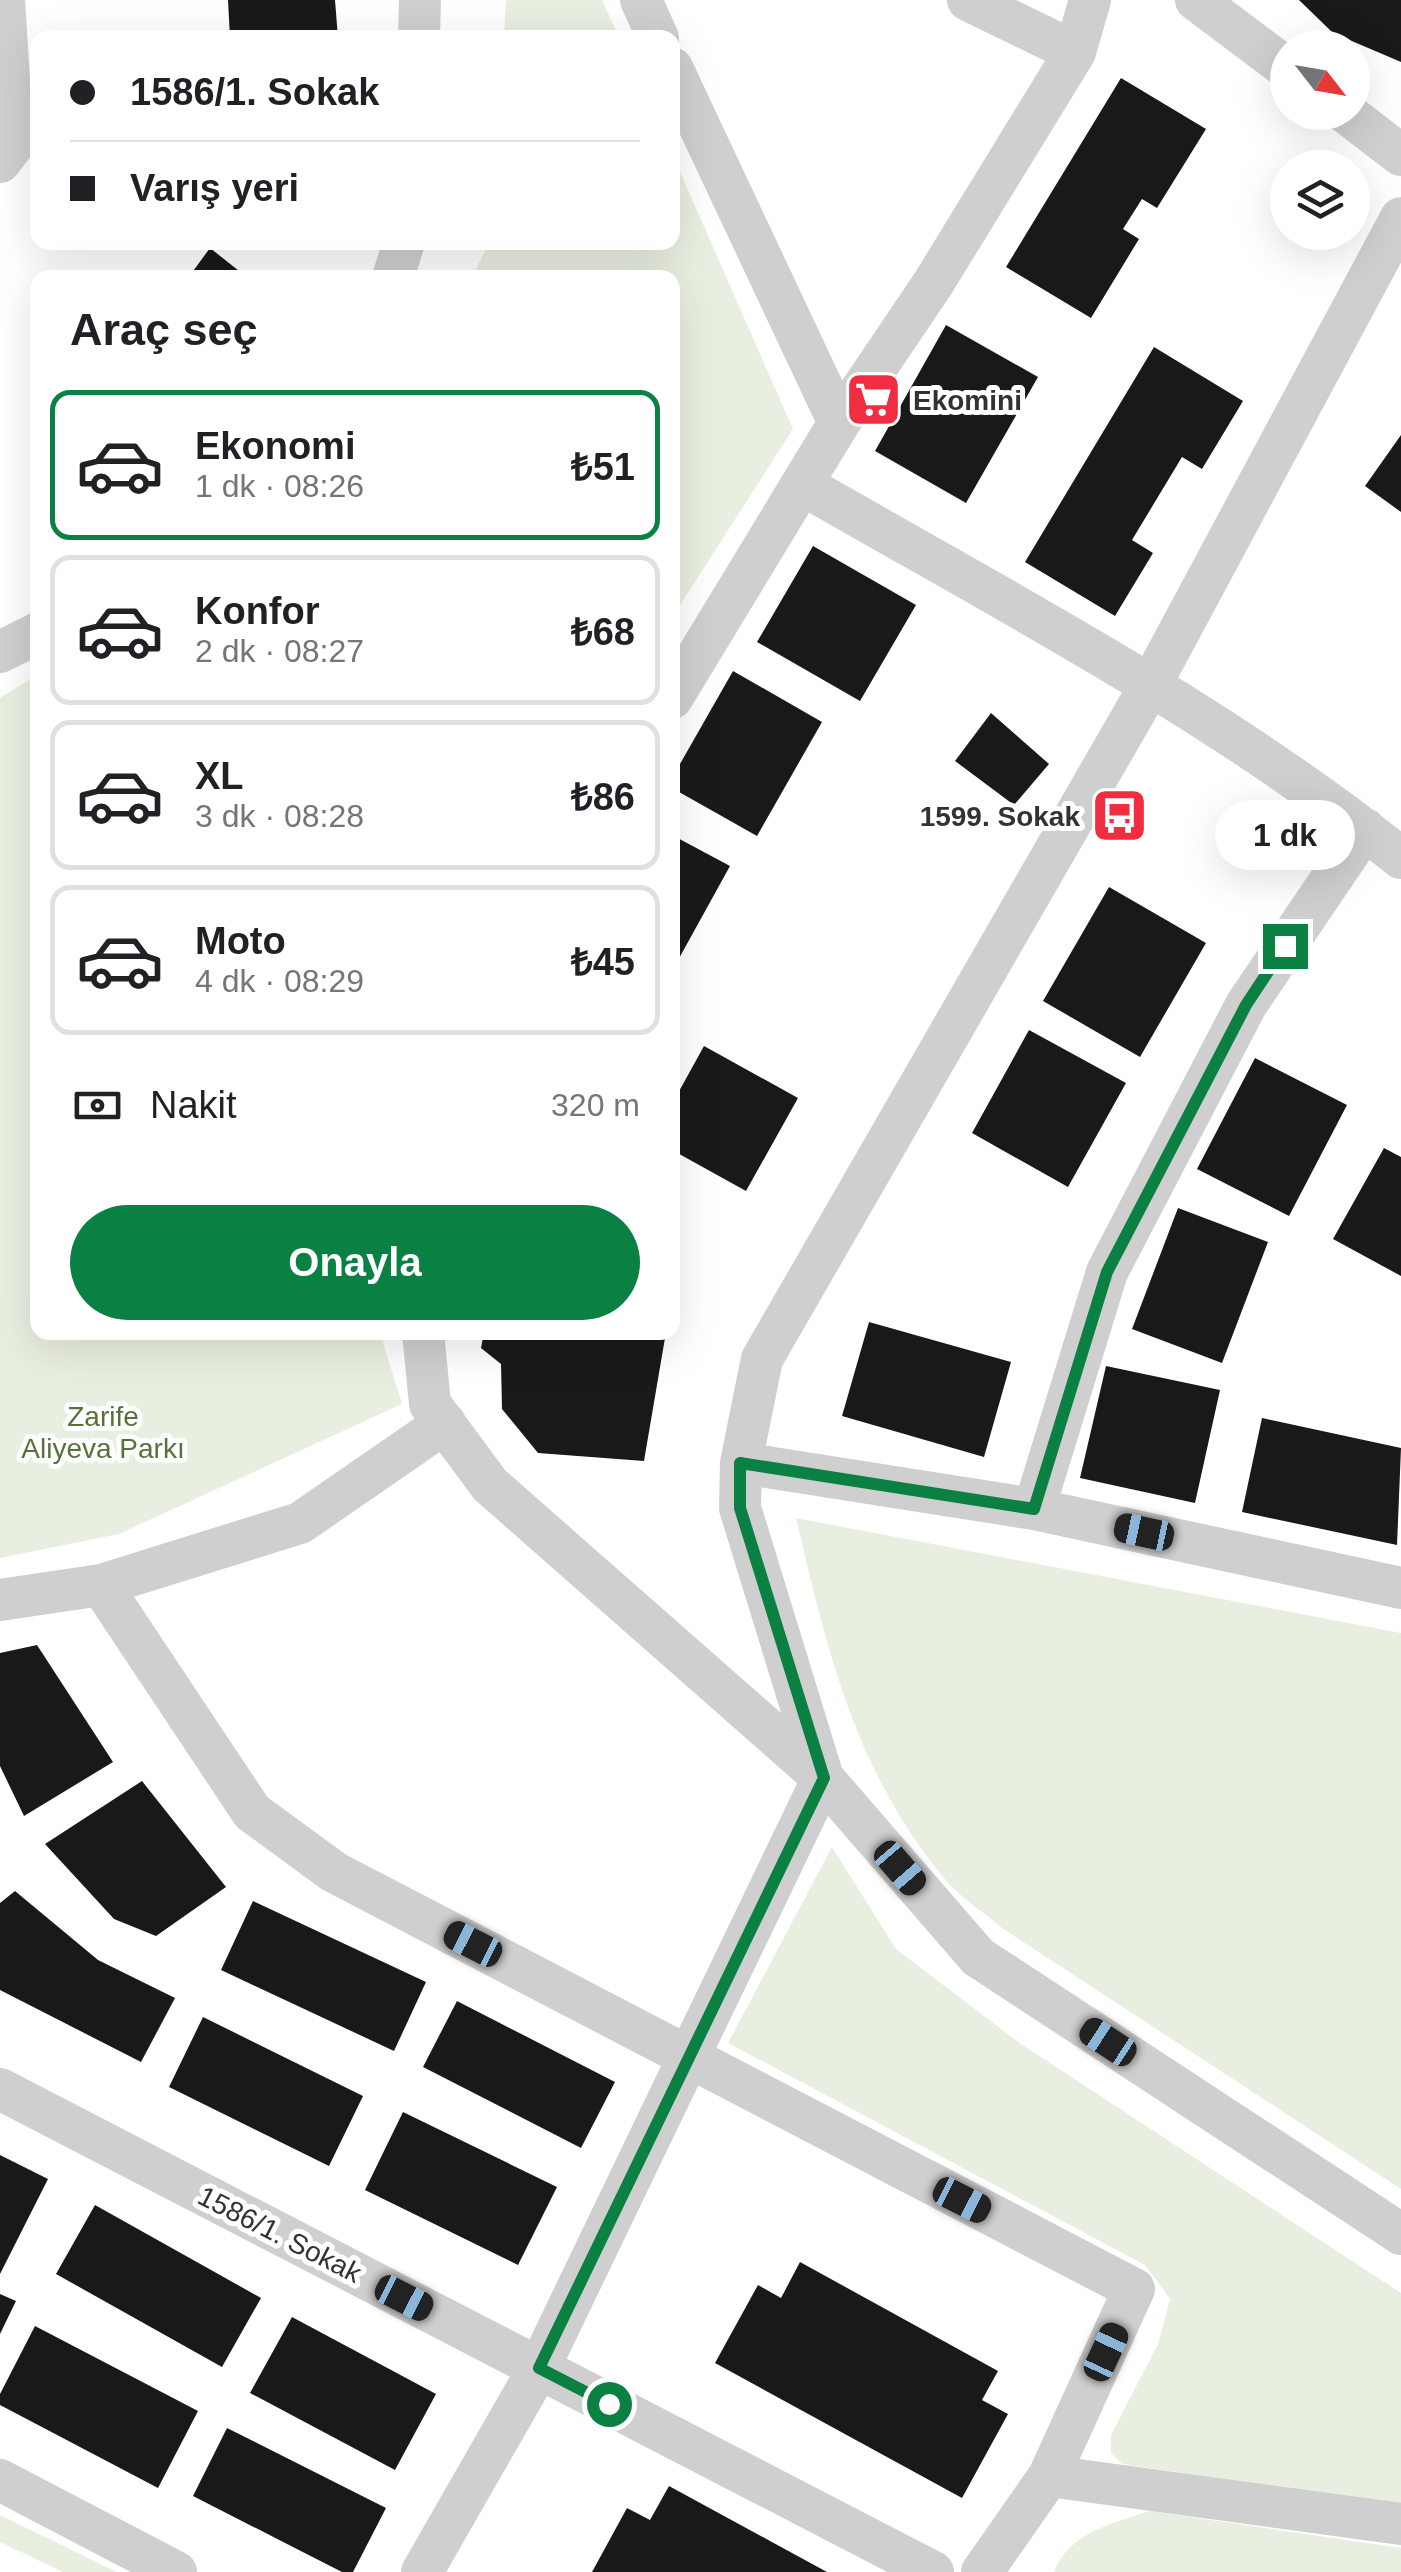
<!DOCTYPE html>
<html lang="tr">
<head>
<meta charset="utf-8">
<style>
	:root { --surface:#fff; --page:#f2f2f2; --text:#202124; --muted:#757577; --line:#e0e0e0; --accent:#0b8043 }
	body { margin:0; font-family:Helvetica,sans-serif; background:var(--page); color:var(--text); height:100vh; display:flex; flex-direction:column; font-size:38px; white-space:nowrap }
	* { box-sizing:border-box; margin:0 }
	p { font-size:32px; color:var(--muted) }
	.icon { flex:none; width:55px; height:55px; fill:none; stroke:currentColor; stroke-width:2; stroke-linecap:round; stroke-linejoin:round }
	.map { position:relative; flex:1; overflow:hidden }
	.drawer { position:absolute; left:30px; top:270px; width:650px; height:1070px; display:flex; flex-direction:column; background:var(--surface); border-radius:20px; box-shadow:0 10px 40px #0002 }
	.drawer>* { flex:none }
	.hud { position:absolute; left:30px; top:30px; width:650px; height:220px; border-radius:20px; box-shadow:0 10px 40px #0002; display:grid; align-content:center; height:220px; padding:0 40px; background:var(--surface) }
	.needle { width:65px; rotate:121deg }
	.buttons { position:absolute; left:1270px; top:30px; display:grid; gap:20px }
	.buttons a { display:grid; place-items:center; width:100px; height:100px; border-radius:50%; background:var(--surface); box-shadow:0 10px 40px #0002; font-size:50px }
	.end { position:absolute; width:45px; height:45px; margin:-22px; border:12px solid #0b8043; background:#fff; box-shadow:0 0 0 5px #fff }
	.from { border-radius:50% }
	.bubble { position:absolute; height:70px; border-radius:35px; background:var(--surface); box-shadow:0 10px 40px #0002; font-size:32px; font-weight:700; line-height:70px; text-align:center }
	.car { position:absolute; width:30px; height:60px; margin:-30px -15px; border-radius:12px; box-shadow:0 0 8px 2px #0007; background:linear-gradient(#222 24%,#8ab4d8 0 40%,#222 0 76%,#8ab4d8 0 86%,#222 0) }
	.hud b { display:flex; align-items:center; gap:35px; height:95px; font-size:38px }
	.hud b+b { border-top:2px solid var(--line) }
	.hud i { width:25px; height:25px; background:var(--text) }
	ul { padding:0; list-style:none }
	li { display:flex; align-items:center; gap:30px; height:150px; margin:0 20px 15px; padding:0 20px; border:5px solid var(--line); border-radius:20px }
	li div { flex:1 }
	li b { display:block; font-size:38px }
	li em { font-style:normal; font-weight:700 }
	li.current { border-color:var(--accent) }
	li>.icon { width:90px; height:90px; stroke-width:1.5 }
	h2 { padding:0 40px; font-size:45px; line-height:120px }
	.pay { display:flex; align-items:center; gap:25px; height:110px; padding:0 40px; font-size:38px }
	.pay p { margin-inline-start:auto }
	.primary-button { display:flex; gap:20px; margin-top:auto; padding:20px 40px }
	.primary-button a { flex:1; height:115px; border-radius:60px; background:var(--accent); color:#fff; font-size:40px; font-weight:700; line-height:115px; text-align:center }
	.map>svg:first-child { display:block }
</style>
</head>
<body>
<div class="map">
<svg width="1401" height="2572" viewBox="0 0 1401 2572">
	<rect width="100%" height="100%" fill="#fff"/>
	<path fill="#e9efe0" d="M506,0H602L619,37H504Z
		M673,156L793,429L673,616L672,278L472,277L489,243L672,242Z
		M37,675L38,1332L380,1333L402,1404L119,1534L0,1558V698Z
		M796,1518L1401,1633V2189L1002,1928C984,1912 959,1897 944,1878C855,1771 827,1650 796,1518Z
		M832,1847L896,1949L1021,2044L1401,2293V2505L1122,2464L1111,2453V2435L1158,2344L1170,2299L1145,2265L728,2043Z
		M1150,2511L1401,2548V2572H1054C1068,2533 1113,2523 1150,2511Z
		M0,2515L117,2572H63L0,2542Z"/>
	<path fill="#191919" d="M228,0H335L338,38H230Z
		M1299,0H1401V62L1333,33Z
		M1121,78L1206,129L1157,208L1142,199L1123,229L1139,239L1091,318L1006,267Z
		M210,248L248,278H188Z
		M946,325L1038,377L966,503L875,451Z
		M1154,347L1243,401L1202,469L1182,457L1132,540L1153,553L1115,616L1025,562Z
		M1401,435V512L1365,486Z
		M813,546L916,605L860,701L757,642Z
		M733,671L822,722L757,836L672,788V778Z
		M991,713L1049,764L1014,805L955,761Z
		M672,835L730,866L672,971Z
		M1109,887L1206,943L1140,1057L1043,1001Z
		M1029,1030L1126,1083L1068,1187L972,1133Z
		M704,1046L798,1098L746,1191L672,1150V1104Z
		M1255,1058L1347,1105L1289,1216L1197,1169Z
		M1384,1148L1401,1157V1276L1333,1239Z
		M1178,1208L1268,1242L1222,1363L1132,1329Z
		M869,1322L1011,1362L984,1457L842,1416Z
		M484,1332H625L627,1338H665L644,1461L538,1453L502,1409L501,1364L481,1348Z
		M1106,1366L1220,1390L1195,1503L1080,1478Z
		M1262,1418L1401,1448L1397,1545L1242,1512Z
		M37,1645L113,1762L24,1816L0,1766V1653Z
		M142,1781L226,1887L156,1936L114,1919L45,1844Z
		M15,1891L98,1960L175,1998L141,2062L0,1990V1903Z
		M253,1901L426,1982L394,2051L221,1970Z
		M457,2001L615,2082L581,2148L423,2067Z
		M203,2017L363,2096L329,2166L169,2087Z
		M403,2112L557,2187L518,2265L365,2190Z
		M0,2155L48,2179L0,2274Z
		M95,2205L261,2298L222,2367L56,2274Z
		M800,2262L998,2371L982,2400L1008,2414L962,2498L715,2363L758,2285L781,2298Z
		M0,2294L16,2301L0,2334Z
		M292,2317L436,2394L395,2470L250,2393Z
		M35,2326L198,2411L158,2488L0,2405V2394Z
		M227,2428L386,2508L353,2572H342L193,2496Z
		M669,2486L827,2572H592L627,2508L650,2520Z"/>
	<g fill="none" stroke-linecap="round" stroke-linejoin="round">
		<path stroke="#cfcfcf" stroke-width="42" d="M641,0L658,38
			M968,0L1075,52
			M1196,0L1288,69
			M419,38L420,0
			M672,68L839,423
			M1345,112L1401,155
			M0,162L13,145L4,0
			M393,278L404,242
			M803,485C1006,602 1217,711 1401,858
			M0,652L38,633
			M672,698L839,423L934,282L1075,52L1090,0
			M423,1332L430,1404L490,1485L823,1778L978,1957L1401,2234
			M741,1463L1034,1509L1401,1588
			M1034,1509L1107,1272L1246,1005L1365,829
			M101,1585L300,1523L445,1423
			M0,1600L101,1585L252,1812L334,1872L1134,2289L1049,2476L982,2572
			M0,2089L933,2572
			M1049,2476L1401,2524
			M0,2480L176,2572
			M422,2572L539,2368L823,1778L740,1508L741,1463L762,1359L1151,684L1401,218"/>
	</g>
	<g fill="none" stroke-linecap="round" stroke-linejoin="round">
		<path stroke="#0b8043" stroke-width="12" d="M609,2404L539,2368L824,1778L740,1508V1463L1034,1509L1107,1272L1246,1005L1285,946"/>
	</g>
	<defs>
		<symbol id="supermarket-square" viewBox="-11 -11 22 22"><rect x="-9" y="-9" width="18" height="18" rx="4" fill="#f12d41" stroke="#fff"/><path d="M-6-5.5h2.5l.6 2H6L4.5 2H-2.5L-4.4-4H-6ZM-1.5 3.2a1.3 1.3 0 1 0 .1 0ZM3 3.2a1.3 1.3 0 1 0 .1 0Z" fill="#fff"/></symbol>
		<symbol id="bus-square" viewBox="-11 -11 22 22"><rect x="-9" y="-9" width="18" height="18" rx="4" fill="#f12d41" stroke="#fff"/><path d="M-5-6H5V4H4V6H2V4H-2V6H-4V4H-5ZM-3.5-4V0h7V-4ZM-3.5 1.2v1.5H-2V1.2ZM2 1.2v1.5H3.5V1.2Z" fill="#fff"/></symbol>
	</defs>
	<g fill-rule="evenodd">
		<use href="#supermarket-square" x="842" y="368" width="63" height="63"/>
		<use href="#bus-square" x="1088" y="784" width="63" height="63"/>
	</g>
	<g text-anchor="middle" stroke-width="10" stroke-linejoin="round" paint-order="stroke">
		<g font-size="28" font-weight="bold" fill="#323232" stroke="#fff" text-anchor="start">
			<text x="913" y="410">Ekomini</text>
			<text x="1080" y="826" text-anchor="end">1599. Sokak</text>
		</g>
		<g font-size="28" fill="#56723b" stroke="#fff">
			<text x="103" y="1426">Zarife<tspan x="103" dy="32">Aliyeva Parkı</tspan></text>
		</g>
		<g font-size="28" fill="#323232" stroke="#fff">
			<text transform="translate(280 2234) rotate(27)" y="10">1586/1. Sokak</text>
		</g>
	</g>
</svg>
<div class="buttons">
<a><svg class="needle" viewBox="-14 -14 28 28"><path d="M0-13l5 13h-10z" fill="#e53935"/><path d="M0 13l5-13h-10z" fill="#757577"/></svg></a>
<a><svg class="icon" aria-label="layers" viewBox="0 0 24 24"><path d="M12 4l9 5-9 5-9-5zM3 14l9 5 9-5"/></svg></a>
</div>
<i class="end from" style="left:609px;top:2404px"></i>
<i class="end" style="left:1285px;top:946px"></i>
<div class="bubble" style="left:1215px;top:800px;width:140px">1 dk</div>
<i class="car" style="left:1144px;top:1532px;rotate:282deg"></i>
<i class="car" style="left:900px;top:1868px;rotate:139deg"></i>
<i class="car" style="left:473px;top:1944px;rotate:297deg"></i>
<i class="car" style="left:1108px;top:2042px;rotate:303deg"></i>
<i class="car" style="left:962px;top:2200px;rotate:117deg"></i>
<i class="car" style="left:404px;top:2298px;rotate:117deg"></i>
<i class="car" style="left:1106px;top:2352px;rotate:25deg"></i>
<div class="hud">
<b><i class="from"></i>1586/1. Sokak</b>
<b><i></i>Varış yeri</b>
</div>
<section class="drawer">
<h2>Araç seç</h2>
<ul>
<li class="current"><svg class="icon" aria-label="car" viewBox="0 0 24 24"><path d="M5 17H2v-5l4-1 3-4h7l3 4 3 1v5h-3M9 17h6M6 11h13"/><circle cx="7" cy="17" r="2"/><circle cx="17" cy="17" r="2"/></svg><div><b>Ekonomi</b><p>1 dk · 08:26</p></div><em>₺51</em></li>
<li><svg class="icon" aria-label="car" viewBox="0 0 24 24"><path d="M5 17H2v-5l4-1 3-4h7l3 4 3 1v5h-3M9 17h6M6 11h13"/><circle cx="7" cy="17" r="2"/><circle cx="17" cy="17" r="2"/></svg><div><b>Konfor</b><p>2 dk · 08:27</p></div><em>₺68</em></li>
<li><svg class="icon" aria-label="car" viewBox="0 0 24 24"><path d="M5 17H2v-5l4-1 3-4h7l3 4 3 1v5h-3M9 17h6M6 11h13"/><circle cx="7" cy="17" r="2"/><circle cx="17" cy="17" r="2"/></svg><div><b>XL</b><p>3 dk · 08:28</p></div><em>₺86</em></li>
<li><svg class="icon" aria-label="car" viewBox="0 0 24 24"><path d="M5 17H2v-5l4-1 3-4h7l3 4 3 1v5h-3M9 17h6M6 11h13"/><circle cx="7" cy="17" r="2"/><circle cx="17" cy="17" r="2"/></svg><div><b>Moto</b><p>4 dk · 08:29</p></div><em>₺45</em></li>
</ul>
<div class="pay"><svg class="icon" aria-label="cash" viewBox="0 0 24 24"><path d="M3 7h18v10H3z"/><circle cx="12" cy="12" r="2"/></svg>Nakit<p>320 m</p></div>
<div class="primary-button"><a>Onayla</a></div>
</section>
</div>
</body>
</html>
